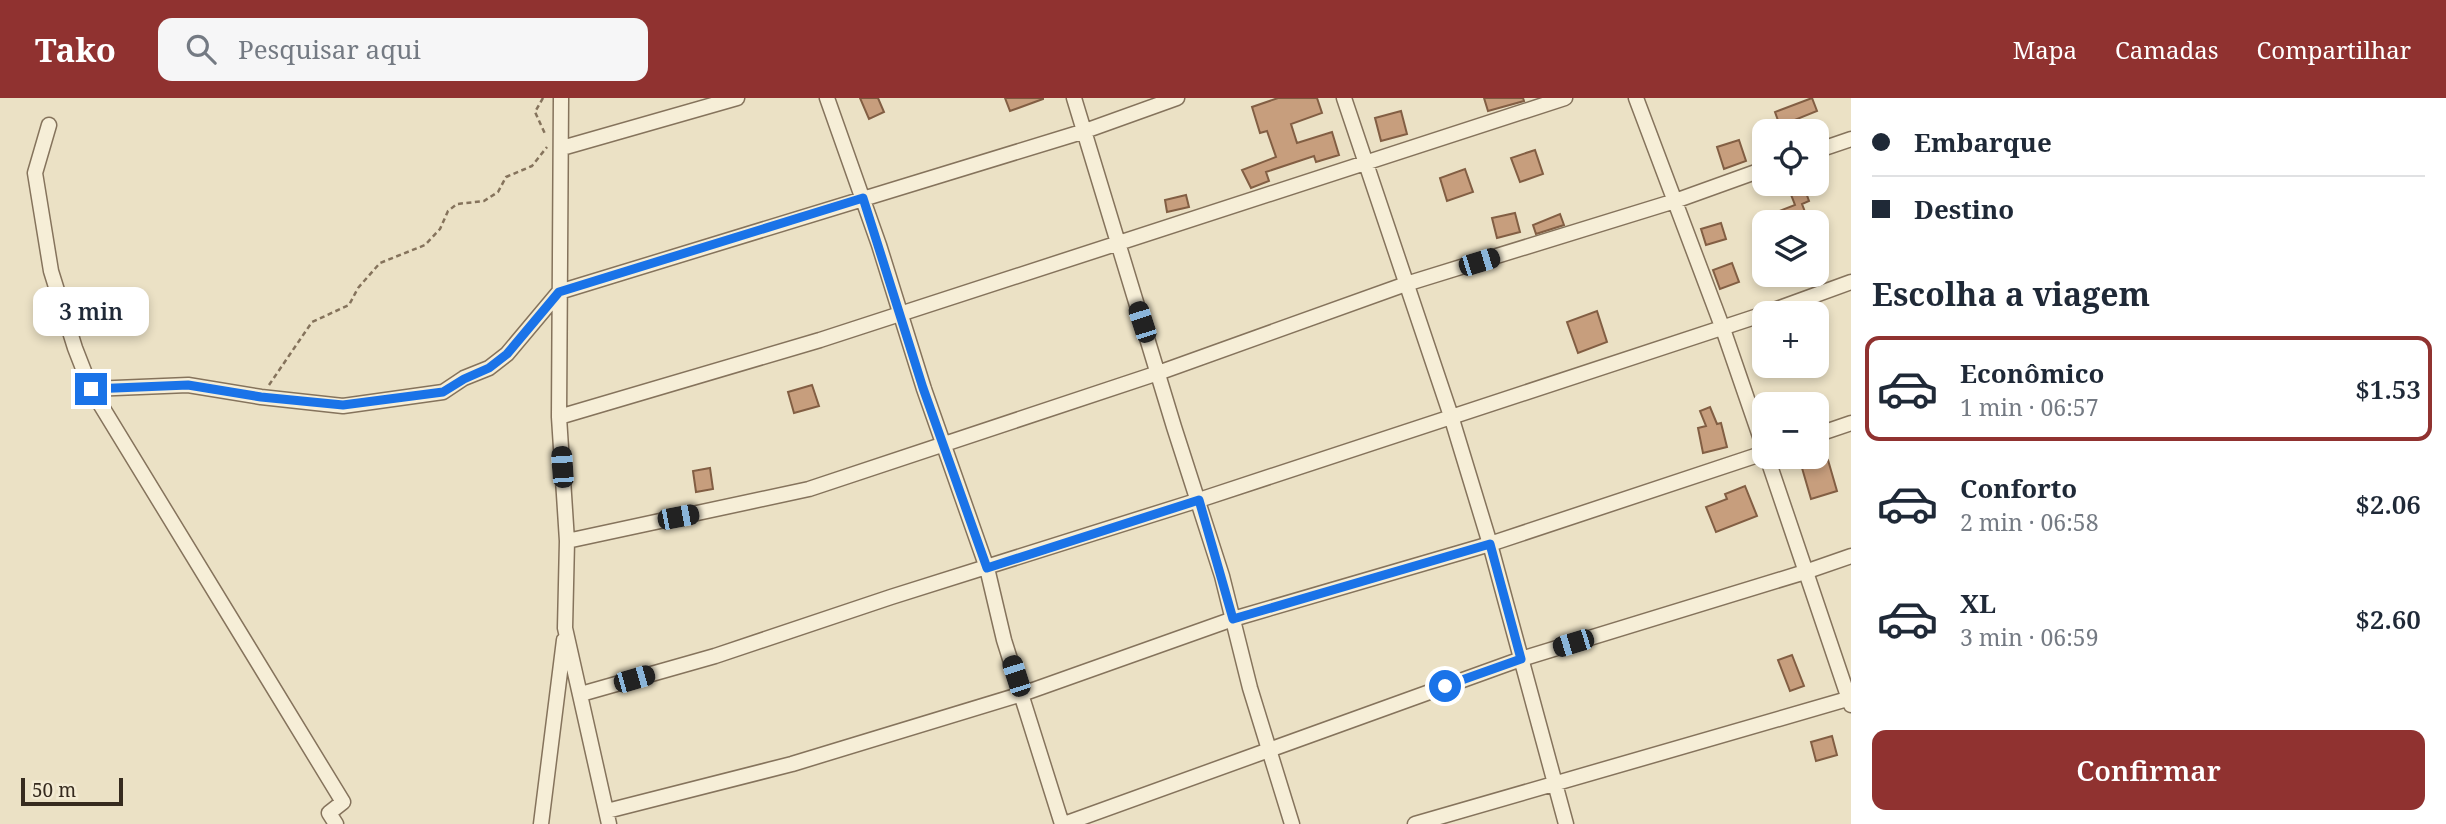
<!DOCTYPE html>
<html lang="pt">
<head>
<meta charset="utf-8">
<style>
	:root { --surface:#fff; --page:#f6f6f7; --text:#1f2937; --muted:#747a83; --line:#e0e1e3; --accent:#903230 }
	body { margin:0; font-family:"Noto Serif",serif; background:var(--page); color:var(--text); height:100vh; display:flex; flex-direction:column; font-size:26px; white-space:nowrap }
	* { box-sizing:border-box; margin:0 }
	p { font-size:23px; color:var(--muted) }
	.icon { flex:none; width:38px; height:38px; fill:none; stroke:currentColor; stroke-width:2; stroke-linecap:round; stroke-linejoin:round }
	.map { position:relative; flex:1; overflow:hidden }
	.panel { display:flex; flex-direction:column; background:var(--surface); width:595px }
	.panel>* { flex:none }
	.guide { display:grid; align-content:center; height:154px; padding:0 21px; background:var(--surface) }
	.controls { position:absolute; left:1752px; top:21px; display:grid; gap:14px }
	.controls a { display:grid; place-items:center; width:77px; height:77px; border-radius:14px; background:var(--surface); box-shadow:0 4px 10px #0003; font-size:35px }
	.scale { position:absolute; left:21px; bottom:18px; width:102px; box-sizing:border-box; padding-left:7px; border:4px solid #362b1f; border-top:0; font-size:19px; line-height:24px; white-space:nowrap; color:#362b1f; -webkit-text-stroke:5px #f3ebd4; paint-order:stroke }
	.end { position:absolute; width:32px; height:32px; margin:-16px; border:9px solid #1a73e8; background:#fff; box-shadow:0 0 0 4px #fff }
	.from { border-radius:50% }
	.bubble { position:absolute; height:49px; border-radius:14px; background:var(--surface); box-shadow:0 4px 10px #0003; font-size:23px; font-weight:600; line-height:49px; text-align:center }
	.car { position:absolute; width:21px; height:42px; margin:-21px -10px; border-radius:9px; box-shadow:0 0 5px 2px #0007; background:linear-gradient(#222 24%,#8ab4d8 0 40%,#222 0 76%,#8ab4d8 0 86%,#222 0) }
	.guide b { display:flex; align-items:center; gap:24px; height:66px; font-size:26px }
	.guide b+b { border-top:2px solid var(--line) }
	.guide i { width:18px; height:18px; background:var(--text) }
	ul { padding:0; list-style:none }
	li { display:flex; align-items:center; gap:21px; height:105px; margin:0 14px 10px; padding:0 7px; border:4px solid transparent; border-radius:14px }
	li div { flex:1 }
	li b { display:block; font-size:26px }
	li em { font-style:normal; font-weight:600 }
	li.current { border-color:var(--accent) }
	li>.icon { width:63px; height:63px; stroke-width:1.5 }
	h2 { padding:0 21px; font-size:32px; line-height:84px }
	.primary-button { display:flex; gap:14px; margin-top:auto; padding:14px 21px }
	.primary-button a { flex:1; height:80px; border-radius:14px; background:var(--accent); color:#fff; font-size:28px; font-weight:600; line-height:80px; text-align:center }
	header { display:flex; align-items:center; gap:42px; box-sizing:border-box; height:98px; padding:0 35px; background:var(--accent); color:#fff }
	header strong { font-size:33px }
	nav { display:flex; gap:38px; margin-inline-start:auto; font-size:24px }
	.search { width:490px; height:63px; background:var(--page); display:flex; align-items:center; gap:18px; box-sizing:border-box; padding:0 24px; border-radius:14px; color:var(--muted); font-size:26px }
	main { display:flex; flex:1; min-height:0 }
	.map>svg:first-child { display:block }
</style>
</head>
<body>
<header>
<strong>Tako</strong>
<div class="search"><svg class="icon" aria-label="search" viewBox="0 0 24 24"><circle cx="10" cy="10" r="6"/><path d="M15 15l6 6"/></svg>Pesquisar aqui</div>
<nav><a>Mapa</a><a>Camadas</a><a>Compartilhar</a></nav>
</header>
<main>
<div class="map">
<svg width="1851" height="726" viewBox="0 0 1851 726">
	<rect width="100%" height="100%" fill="#ebe1c5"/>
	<path fill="#c79e7d" stroke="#825e43" stroke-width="2" d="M860,0H878L884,14L869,21Z
		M1005,0H1043V1L1010,13Z
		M1278,0H1317L1322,15L1291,26L1297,45L1332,34L1339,57L1316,64L1314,58L1266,74L1269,83L1251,90L1242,72L1276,59L1267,33L1260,35L1252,9Z
		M1484,0H1523L1524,3L1488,13Z
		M1812,0L1817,13L1780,28L1775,14Z
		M1401,13L1407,36L1381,43L1375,20Z
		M1739,42L1746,63L1724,71L1717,49Z
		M1535,52L1543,76L1520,84L1511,60Z
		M1465,71L1473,94L1447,103L1440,80Z
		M1804,89L1809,103L1802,106L1809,124H1777L1774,115L1795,107L1790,94Z
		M1186,97L1189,109L1167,114L1165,102Z
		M1515,115L1520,134L1497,140L1492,120Z
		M1560,116L1564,127L1536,136L1533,127Z
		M1721,125L1726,141L1706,147L1701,131Z
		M1732,165L1739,184L1720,191L1713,172Z
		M1597,213L1607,244L1578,255L1567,224Z
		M812,287L819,308L794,315L788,294Z
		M1710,309L1717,326L1721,325L1727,349L1703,355L1698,330L1706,328L1700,313Z
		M1828,362L1837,393L1811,401L1802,370Z
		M710,370L713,391L696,394L693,373Z
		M1745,388L1757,418L1716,434L1706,409L1727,401L1725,396Z
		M1792,557L1804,588L1790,593L1778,562Z
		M1832,638L1837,657L1816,663L1811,644Z"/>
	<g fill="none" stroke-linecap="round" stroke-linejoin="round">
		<defs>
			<path id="street" d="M561,0L559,319L567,443L565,530L609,726
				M827,0L879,147L924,291L987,470L1004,542L1062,726
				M1074,0L1174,329L1222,478L1250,590L1292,726
				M1344,0L1451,318L1490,446L1566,726
				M1636,0L1723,231L1764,350
				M49,27L35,75L51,173L75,250L91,291L343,704L329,715L336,726
				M562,50L737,0
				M1816,53L1851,41
				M1766,215L1851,184
				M91,291L188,287L261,299L343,308L443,294L464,280L489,270L507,256L559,194L1085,33L1177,0
				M559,319L820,242L1565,0
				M1816,337L1851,325
				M1767,359L1851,607
				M567,443L809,391L1158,275L1406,186L1675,103L1764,71
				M581,596L715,558L891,499L1199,402L1764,216
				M607,713L792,666L1022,596L1233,521L1490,446L1764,355
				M541,726L564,542
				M1064,726L1521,561L1805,474L1851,458
				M1415,726L1851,600"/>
		</defs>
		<use href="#street" stroke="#85735c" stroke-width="17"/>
		<path stroke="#85735c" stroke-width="2.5" stroke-dasharray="5 3.5" stroke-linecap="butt" d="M543,0L535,14L546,38
			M269,287L312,224L349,207L358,190L380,165L425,147L440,131L448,113L457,106L484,103L498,94L506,79L532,68L547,49"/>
		<use href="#street" stroke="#f6eed7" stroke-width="14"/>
	</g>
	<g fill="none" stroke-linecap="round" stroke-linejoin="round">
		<path stroke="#1a73e8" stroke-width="9" d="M91,291L188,287L261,299L343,307L443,294L464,281L489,270L507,256L559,194L863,100L923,290L987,470L1199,402L1233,521L1490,446L1521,561L1445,588"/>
	</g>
</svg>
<div class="controls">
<a><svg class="icon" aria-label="locate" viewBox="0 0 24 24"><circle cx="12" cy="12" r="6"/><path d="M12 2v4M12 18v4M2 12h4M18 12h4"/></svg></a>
<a><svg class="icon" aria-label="layers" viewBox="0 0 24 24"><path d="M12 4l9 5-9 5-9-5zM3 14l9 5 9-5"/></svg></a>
<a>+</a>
<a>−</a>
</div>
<div class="scale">50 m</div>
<i class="end from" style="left:1445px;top:588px"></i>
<i class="end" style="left:91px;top:291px"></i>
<div class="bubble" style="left:33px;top:189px;width:116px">3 min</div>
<i class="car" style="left:1479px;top:164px;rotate:73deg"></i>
<i class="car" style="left:1142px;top:224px;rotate:342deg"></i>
<i class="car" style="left:562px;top:369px;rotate:356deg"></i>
<i class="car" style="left:678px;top:419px;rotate:79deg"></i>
<i class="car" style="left:1573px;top:545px;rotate:253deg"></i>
<i class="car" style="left:1016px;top:578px;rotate:342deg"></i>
<i class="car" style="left:634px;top:581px;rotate:74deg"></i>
</div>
<section class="panel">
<div class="guide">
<b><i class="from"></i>Embarque</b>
<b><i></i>Destino</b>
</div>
<h2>Escolha a viagem</h2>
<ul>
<li class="current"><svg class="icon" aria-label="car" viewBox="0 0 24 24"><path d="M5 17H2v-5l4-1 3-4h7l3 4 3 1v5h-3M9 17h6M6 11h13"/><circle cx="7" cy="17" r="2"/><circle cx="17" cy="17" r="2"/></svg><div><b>Econômico</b><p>1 min · 06:57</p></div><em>$1.53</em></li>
<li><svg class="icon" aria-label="car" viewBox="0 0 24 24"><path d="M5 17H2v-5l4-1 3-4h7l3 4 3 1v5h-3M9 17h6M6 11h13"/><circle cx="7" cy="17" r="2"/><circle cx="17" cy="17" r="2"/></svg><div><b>Conforto</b><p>2 min · 06:58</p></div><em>$2.06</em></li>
<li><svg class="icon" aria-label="car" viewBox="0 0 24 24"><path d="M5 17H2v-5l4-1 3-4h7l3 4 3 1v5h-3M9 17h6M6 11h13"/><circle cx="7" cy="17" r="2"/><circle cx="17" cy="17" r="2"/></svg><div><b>XL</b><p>3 min · 06:59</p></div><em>$2.60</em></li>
</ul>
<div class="primary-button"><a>Confirmar</a></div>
</section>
</main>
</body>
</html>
